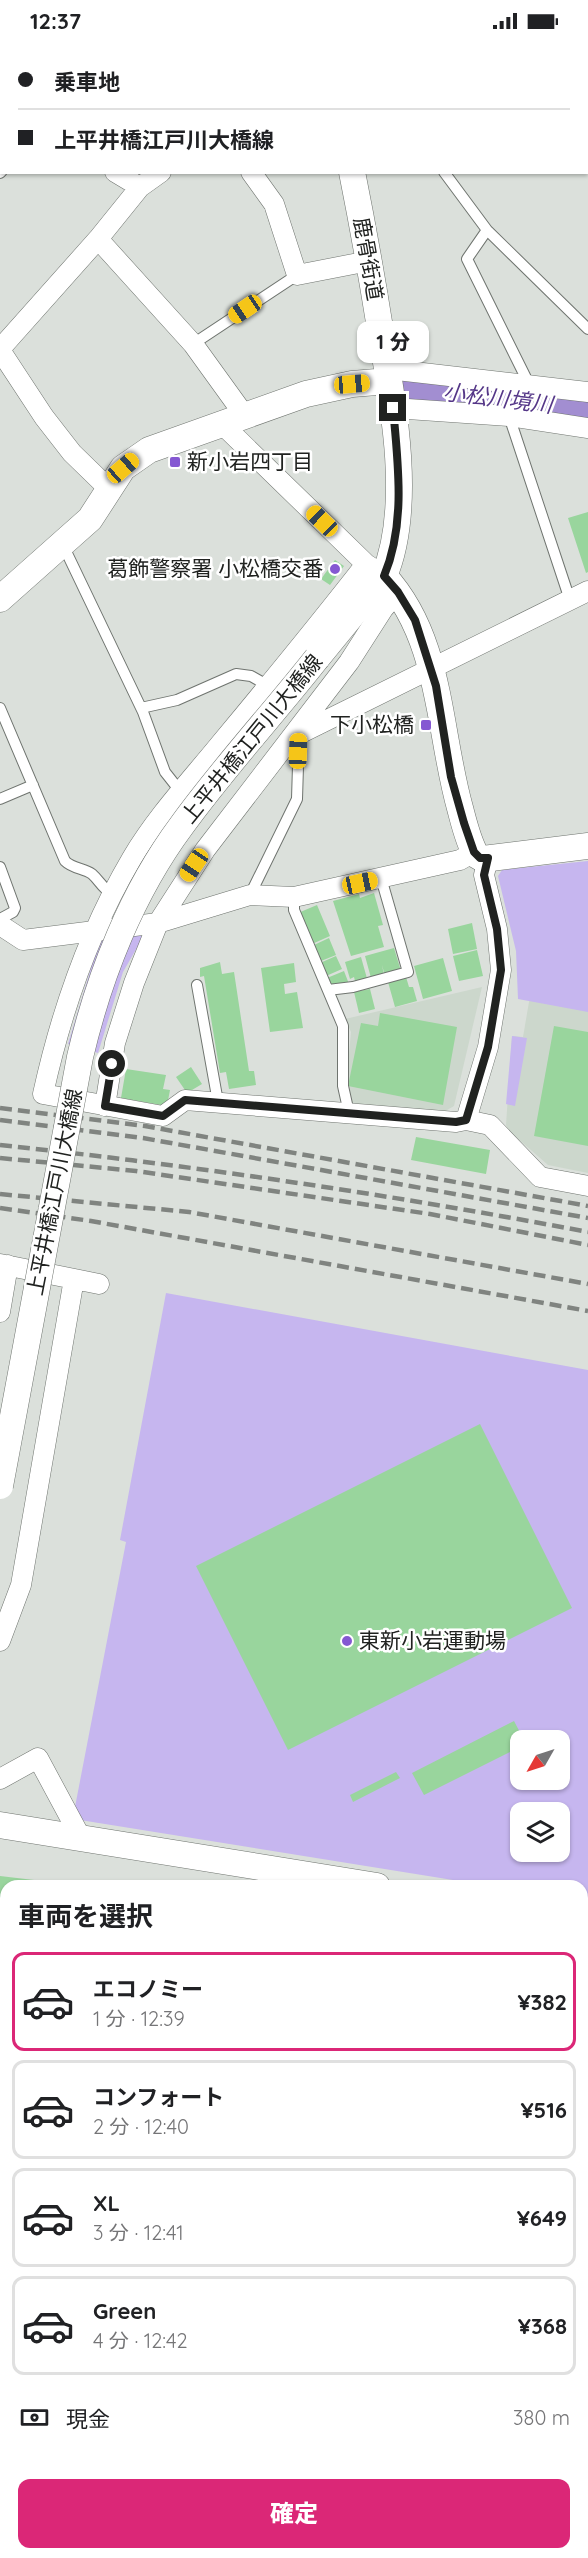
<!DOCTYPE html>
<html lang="ja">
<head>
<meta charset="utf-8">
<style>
	:root { --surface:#fff; --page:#f6f6f6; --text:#202124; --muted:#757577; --line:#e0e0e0; --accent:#db2777 }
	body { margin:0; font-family:Quicksand,"Noto Sans JP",sans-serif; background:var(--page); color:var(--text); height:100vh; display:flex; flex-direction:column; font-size:22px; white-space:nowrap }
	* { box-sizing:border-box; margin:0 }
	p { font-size:20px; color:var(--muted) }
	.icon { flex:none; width:33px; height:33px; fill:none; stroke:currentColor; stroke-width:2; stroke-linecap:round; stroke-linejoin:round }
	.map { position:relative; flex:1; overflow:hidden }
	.details { position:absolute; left:0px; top:1838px; width:588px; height:680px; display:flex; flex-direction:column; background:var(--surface); border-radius:18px 18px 0 0; box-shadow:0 2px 4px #0004 }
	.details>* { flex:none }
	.hud { position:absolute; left:0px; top:0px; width:588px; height:132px; box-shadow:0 2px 4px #0004; display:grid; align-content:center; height:132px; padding:0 18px; background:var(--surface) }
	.needle { width:39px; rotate:231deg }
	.fabs { position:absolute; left:510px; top:1688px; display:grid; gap:12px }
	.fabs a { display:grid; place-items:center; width:60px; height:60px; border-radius:12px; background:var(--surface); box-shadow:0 2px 4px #0004; font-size:30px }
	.end { position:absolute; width:27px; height:27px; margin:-14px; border:8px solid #202220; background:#fff; box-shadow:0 0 0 3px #fff }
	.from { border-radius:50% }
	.bubble { position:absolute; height:42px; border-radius:12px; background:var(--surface); box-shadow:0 2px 4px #0004; font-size:20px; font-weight:800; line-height:42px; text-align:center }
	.car { position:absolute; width:18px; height:36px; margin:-18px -9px; border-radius:8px; box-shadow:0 0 4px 2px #0007; background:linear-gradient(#f5c518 24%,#345 0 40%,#f5c518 0 76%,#345 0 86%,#f5c518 0) }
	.hud b { display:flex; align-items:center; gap:21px; height:57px; font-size:22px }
	.hud b+b { border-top:2px solid var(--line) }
	.hud i { width:15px; height:15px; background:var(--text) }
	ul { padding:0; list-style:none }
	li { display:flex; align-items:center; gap:18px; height:99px; margin:0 12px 9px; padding:0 6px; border:3px solid var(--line); border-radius:12px }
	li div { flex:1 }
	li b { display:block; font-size:22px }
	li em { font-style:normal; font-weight:800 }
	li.active { border-color:var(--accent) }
	li>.icon { width:54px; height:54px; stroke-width:1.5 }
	h2 { padding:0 18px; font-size:27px; line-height:72px }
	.pay { display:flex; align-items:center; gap:15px; height:66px; padding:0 18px; font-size:22px }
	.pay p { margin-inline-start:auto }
	.button { display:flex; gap:12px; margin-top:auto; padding:12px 18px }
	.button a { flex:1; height:69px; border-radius:12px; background:var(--accent); color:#fff; font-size:24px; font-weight:800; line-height:69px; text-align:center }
	.status { display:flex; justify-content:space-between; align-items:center; height:42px; padding:0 30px; background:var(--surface); direction:ltr }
	.status svg { height:16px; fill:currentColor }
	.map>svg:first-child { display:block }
</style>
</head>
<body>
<div class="status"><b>12:37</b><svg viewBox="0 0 49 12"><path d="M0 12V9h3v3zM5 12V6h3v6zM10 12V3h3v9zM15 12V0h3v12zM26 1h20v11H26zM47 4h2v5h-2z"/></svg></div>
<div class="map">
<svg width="588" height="2516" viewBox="0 0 588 2516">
	<rect width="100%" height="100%" fill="#dbe0db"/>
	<path fill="#ccd7cc" d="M588,826V1131L548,1123L508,1088L506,1083L512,994L523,995L529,960Z
		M482,945L454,1064L442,1071L350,1063L346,1045L351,990L345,977Z"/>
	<path fill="#c6b6ef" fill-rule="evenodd" d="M588,819V970L518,957L516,909L498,834L502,828Z
		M150,883L123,930L98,1011L68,1002L102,890Z
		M512,994L527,996L515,1064L506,1062Z
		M166,1251L588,1328V1862L582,1861V1844L484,1843L80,1778L75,1765L126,1500L120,1498ZM520,1698H560V1737H520ZM520,1770H560V1809H520Z
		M582,1897L588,1898V1978L582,1976Z"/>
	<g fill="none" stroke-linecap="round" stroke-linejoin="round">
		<path stroke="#a28ed1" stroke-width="36" d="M408,345L588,367"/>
	</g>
	<path fill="#99d59d" d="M588,470V530L586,531L568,476Z
		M335,518L344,524L330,543L321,537Z
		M374,851L383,883L378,884L384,905L351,914L333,859L359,852L360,856Z
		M317,863L330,894L312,902L298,871Z
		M472,881L477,907L453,912L448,887Z
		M329,896L336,913L321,919L314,903Z
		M394,906L401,929L385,934L382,923L384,933L371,936L365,914Z
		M477,908L483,934L459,939L453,914Z
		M336,914L342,927L326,934L320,921Z
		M361,915L368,940L356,943L354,935L350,937L345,920Z
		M443,916L452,949L423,957L414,924Z
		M220,920L222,932L234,930L249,1029H254L256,1043L229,1047L226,1030L220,1031L204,934L200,935V926Z
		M294,921L296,940L284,942L285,952L297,950L303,986L270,990L261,926Z
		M344,929L349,942L331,946L327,936Z
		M406,935L409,945H413L417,959L395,965L388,940Z
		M370,947L375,967L359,971L354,950Z
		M380,971L457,985L443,1063L348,1044L361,981L378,984Z
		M554,984L588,990V1104L534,1094Z
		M191,1025L202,1042L187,1051L176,1035Z
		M126,1027L166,1033L163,1047L170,1048L167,1064L121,1056Z
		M416,1095L490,1108L486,1132L411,1118Z
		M480,1382L572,1566L288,1708L196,1524Z
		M514,1679L524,1698H520V1705L424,1753L412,1731Z
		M396,1730L400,1736L353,1760L350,1753Z
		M0,1834L68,1842V1844H6V1878H0Z
		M0,1898L6,1899V1947L0,1945Z"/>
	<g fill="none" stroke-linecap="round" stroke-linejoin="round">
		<defs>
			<path id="service" d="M490,0L491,2
				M586,100L588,102
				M444,130L487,188L588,287
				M0,131L2,129
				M487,188L467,217L529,342
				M193,302L297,233
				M509,374L570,558
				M63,503L143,670L165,730L180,749
				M0,666L65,819C73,827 84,826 92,832C100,839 103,848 114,852
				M141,666L177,658L236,632L251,634L267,643
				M0,757L33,743
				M0,825L15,866L13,870L0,877
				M250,853L297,757L299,691
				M294,855V868L343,984V1044L349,1071
				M197,943L218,1060
				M328,948L353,945L408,930L381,836
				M582,1988L588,1989
				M0,2463L6,2460
				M42,2511L45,2516"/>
			<path id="minor" d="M56,0L57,2
				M264,0L267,2
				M349,2L350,0
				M439,2L441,0
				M0,77H2
				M115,130L140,145
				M251,130L274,162L297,233L369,219
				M98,197L193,302L245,374
				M0,307L98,197L140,145L161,130
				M0,308L44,375L72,411L108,446
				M388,327L588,350
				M393,366L509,374L588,386
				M222,382L366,522L377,529
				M366,522C319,582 270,642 221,701C190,739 157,774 132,816C89,889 61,970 43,1052L163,1074L185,1058L456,1080L466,1078
				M297,693L588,549
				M488,816L484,833L497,887L501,928L488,1005L466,1078L490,1083L540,1135L588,1144
				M0,883L23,898L158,881L250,853L294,855L460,818L474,810
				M105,1064L115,1001L134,941L158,881L205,808L349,620L383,567L398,550
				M0,1222L99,1242
				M0,1270L8,1223
				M0,1599L21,1543L74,1237
				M0,1737L38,1716L81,1796
				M582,2334L588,2339
				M582,2478L588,2472
				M122,2516L131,2511
				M546,2516L551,2511"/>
			<path id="tertiary" d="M328,0V2
				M384,534C442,597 438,688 460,766C464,781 468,799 476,813L483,817L588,804
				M0,557L90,477L123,426L149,408L306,352L352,342L389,339
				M317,616L384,534C414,463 392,354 379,280C371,230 362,180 352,130
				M0,1783L377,1844
				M582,1876L588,1877
				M0,2275L6,2281
				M251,2511L256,2516"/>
			<path id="primary" d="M0,1985L6,1986
				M0,2019L6,2020
				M582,2098L588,2099
				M582,2126L588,2127"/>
		</defs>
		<use href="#service" stroke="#6f746f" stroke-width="12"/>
		<use href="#minor" stroke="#6f746f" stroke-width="21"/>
		<use href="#tertiary" stroke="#6f746f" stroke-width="27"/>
		<use href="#primary" stroke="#6f746f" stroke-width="33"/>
		<use href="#service" stroke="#fff" stroke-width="10"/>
		<use href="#minor" stroke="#fff" stroke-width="20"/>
		<use href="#tertiary" stroke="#fff" stroke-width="26"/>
		<use href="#primary" stroke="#fff" stroke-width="32"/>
		<path stroke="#808480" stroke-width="4.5" stroke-dasharray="12 6" stroke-linecap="butt" d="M0,1066L145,1084L588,1164
			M0,1078L143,1096L588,1176
			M0,1103C197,1124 393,1153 588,1190
			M0,1116L136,1129L430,1172L588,1203
			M0,1152L189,1170L588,1242
			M0,1166L91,1179L588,1269"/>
		<defs>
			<path id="tertiary-bridge" d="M0,1444L80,1015C99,934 132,850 182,783C224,725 273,672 317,616"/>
		</defs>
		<use href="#tertiary-bridge" stroke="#6f746f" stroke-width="27" stroke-linecap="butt"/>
		<use href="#tertiary-bridge" stroke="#fff" stroke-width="26"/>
	</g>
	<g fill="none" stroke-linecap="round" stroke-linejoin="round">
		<path stroke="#202220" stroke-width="8" d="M112,1022L105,1064L163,1074L185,1058L456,1080L466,1078L488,1005L501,928L497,887L484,833L488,816H480L474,810L464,781L451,735L436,644L415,578L398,550L384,534C406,482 398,421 393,366"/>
	</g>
	<g fill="#8558d2" stroke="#fff" stroke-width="2">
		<rect x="169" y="414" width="12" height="12" rx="3"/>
		<circle cx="335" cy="527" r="6"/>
		<rect x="420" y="677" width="12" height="12" rx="3"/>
		<circle cx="347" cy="1599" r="6"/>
	</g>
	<g text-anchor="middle" stroke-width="5" stroke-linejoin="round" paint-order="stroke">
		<g font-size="21" fill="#202220" stroke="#fff">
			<text transform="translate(368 217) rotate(80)" y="7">鹿骨街道</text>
			<text transform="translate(252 697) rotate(-51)" y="7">上平井橋江戸川大橋線</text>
			<text transform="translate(55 1150) rotate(-79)" y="7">上平井橋江戸川大橋線</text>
		</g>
		<g font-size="21" fill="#202220" stroke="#fff" text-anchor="start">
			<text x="187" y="427">新小岩四丁目</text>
			<text x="323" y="534" text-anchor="end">葛飾警察署 小松橋交番</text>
			<text x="414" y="690" text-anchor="end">下小松橋</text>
			<text x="359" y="1606">東新小岩運動場</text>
		</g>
		<g font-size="22" font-style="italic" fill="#553788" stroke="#fff">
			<text transform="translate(498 356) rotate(7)" y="8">小松川境川</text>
		</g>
	</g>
</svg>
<div class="fabs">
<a><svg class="needle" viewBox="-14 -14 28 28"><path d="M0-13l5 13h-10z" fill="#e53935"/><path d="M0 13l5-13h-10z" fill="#757577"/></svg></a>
<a><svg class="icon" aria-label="layers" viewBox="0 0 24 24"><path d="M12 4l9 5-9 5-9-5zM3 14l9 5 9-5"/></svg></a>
</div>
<i class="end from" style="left:112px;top:1022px"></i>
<i class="end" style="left:393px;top:366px"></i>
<div class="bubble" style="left:357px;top:279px;width:72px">1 分</div>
<i class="car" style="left:245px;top:267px;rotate:236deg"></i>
<i class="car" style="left:352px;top:342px;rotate:85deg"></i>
<i class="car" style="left:123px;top:426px;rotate:49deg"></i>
<i class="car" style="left:322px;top:479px;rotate:314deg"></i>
<i class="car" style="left:298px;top:709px;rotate:2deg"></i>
<i class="car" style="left:194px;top:823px;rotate:214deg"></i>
<i class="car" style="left:360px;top:841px;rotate:78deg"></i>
<div class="hud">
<b><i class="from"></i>乗車地</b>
<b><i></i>上平井橋江戸川大橋線</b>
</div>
<section class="details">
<h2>車両を選択</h2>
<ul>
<li class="active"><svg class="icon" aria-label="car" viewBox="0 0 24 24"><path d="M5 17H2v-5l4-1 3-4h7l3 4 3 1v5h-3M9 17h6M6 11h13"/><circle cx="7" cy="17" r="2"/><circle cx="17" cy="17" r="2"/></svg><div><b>エコノミー</b><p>1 分 · 12:39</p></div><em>¥382</em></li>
<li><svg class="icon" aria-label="car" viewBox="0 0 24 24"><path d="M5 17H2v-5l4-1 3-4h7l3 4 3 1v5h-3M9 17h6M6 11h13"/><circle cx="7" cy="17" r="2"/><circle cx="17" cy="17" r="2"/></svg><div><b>コンフォート</b><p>2 分 · 12:40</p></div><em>¥516</em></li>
<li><svg class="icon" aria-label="car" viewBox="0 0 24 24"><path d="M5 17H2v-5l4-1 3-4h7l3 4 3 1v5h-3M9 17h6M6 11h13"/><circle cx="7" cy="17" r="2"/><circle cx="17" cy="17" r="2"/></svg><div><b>XL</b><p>3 分 · 12:41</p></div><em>¥649</em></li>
<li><svg class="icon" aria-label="car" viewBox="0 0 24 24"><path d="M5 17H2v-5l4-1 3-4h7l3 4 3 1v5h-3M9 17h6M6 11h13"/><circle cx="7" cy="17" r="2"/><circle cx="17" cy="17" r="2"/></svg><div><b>Green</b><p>4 分 · 12:42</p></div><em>¥368</em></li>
</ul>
<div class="pay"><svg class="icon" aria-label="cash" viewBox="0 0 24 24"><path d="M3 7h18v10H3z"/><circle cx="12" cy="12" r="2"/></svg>現金<p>380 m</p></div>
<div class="button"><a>確定</a></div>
</section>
</div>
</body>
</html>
